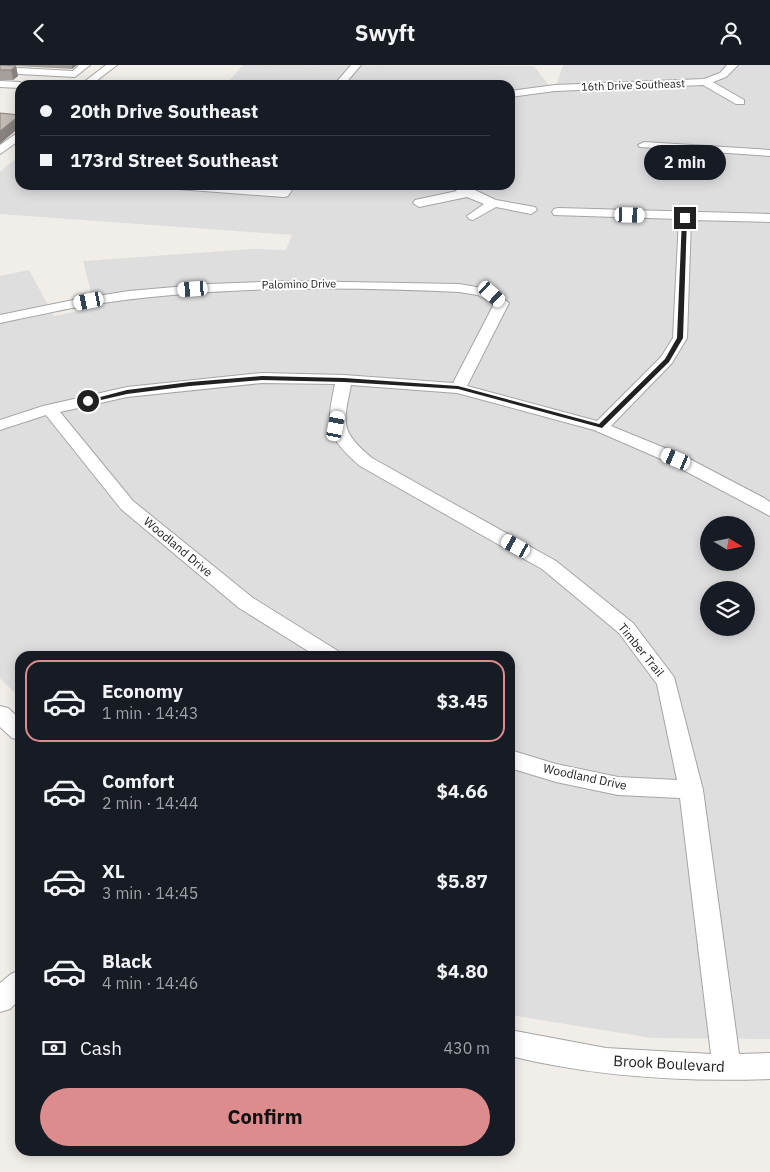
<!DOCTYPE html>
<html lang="en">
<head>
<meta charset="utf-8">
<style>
	:root { --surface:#171b24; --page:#242831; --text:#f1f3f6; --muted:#9ea1a6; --line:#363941; --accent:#dd8c8e }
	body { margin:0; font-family:"IBM Plex Sans",sans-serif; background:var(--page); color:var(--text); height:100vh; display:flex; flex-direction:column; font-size:19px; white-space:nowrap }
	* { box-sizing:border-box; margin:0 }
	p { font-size:16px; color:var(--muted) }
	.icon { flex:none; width:28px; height:28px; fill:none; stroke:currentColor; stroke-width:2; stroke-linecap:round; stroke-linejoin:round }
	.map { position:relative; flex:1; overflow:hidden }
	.side { position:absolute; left:15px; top:586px; width:500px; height:505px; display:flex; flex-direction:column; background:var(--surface); border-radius:15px; box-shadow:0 2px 12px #0003 }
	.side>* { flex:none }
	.top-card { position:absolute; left:15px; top:15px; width:500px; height:110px; border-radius:15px; box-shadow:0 2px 12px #0003; display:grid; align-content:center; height:110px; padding:0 25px; background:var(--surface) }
	.needle { width:32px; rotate:100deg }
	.buttons { position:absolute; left:700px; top:451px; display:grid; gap:10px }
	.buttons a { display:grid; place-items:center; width:55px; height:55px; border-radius:50%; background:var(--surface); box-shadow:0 2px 12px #0003; font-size:25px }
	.end { position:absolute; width:22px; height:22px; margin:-11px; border:6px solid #212121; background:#fff; box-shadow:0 0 0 2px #fff }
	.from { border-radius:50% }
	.bubble { position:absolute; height:35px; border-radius:18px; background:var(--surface); box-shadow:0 2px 12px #0003; font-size:16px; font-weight:800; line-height:35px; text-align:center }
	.car { position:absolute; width:15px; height:30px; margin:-15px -8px; border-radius:6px; box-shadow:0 0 4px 1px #0007; background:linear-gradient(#fff 24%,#345 0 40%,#fff 0 76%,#345 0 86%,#fff 0) }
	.top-card b { display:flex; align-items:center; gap:18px; height:48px; font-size:19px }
	.top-card b+b { border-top:1px solid var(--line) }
	.top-card i { width:12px; height:12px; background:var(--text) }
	ul { padding:9px 0 0; list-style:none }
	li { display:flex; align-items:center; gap:15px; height:82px; margin:0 10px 8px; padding:0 15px; border:2px solid transparent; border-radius:15px }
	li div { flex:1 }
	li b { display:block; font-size:19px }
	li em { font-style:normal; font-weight:800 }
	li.active { border-color:var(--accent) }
	li>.icon { width:45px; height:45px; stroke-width:1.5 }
	.pay { display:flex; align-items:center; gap:12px; height:55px; padding:0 25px; font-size:19px }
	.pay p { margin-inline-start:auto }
	.cta { display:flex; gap:10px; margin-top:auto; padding:10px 25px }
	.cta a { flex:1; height:58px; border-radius:30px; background:var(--accent); color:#111; font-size:20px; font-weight:800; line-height:58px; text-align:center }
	header { display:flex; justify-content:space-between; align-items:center; height:65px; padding:0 25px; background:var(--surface); font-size:22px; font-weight:800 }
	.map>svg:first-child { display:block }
</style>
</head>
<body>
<header><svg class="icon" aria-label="back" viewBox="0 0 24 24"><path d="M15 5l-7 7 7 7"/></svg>Swyft<svg class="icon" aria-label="person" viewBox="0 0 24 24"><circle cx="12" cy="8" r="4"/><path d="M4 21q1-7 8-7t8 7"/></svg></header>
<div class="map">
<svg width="770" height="1107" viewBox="0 0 770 1107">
	<rect width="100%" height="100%" fill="#f1eee9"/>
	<path fill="#dfdede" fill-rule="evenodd" d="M243,0L534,1L554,27L563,0H770V974L652,973L510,950V591H20V633L0,613V211L29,205L54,251L95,243L83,196L251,184L286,185L292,170L0,149V107L20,90V120H510V20H225ZM709,460H746V498H709ZM709,525H746V562H709Z
		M106,15L202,20H100Z"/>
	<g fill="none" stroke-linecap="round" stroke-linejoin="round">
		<defs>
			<path id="minor" d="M79,0H90L75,12L0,8V2L73,6Z
				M106,0H117L91,20H80Z
				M351,0H361L344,20H334Z
				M727,0H738L726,12L713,17L744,35V39H736L703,20L555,26L510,32V26L555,20L704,14L720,8Z
				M0,16L20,17L25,20H20V23L0,22Z
				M20,66V75L0,89V80Z
				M644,77L770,85V91L640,82L638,80Z
				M172,120H226L280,124L283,120H295L288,131L284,132L178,124Z
				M450,120H464L496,135L535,142L537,145L531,149L496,142L473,155L469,154L467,151L484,139L467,132L419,142L413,138L415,135L457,126Z
				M558,143L770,149V157L691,155L687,273L672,298L611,361L682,390L764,433L770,437V451L670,398L594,365L457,328L351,320C343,359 340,366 372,393L556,496L633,558L674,612L703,725L739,989L770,988V1014C682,1017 596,1012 510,991V965L606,983L711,989L680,733L618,730L556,717L510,703V685L556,699L618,712L677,715L657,619L619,568L542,504L360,401C326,371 326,362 335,319L262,318L127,332L60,347L133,436L253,533L338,586L341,591H316L239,543L121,444L46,350L0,365V355L43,341L127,322L262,308L344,310L453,318L494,239L478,230L459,227C336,221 211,221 89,240C59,245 30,252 0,258V250L78,234L129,226L209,219L290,216L459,219L488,224L498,229L509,238L467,321L597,356L661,292L673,273L679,154L554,150L552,147L554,144Z
				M0,641L8,643L20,654V675L12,673L0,662Z
				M20,905V934L10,944L0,947V918L11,909Z"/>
		</defs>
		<use href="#minor" stroke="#a5a5a5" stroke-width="2"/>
		<use href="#minor" fill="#fff" fill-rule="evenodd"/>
	</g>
	<path fill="#a6a09c" d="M0,0H77L72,4L16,1L18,11L13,15H0Z"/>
	<path fill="#87827f" d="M72,0H77L72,4Z
		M16,1L18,11L13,15L11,5Z
		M20,50V62L0,79V66Z"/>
	<path fill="#c1bab5" stroke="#87827f" d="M0,0L16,1L11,5H0Z
		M0,48L20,50L0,66Z"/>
	<path fill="#212121" d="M685,151L687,153L683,273L669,297L602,363L458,324L344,317L262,315L190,321L127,329L88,338L85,336L127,325L190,317L262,311L344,313L458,321L599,359L665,294L677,273L682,153Z"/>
	<g text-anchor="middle" stroke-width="4" stroke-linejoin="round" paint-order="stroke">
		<g font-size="11" fill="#212121" stroke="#fff">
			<text transform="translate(633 20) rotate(-2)" y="4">16th Drive Southeast</text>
			<text transform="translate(299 219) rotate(-1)" y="4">Palomino Drive</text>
		</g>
		<g font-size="12" fill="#212121" stroke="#fff">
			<text transform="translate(178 482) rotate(40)" y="4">Woodland Drive</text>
			<text transform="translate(641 585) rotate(51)" y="4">Timber Trail</text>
			<text transform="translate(585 712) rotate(12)" y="4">Woodland Drive</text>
		</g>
		<g font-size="15" fill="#212121" stroke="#fff">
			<text transform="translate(669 999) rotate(3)" y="5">Brook Boulevard</text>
		</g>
	</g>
</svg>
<div class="buttons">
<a><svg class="needle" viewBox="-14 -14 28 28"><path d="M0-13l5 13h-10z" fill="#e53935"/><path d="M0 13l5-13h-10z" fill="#9ea1a6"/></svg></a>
<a><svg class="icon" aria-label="layers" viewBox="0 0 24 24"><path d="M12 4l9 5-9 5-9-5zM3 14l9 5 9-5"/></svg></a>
</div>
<i class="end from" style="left:88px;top:336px"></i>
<i class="end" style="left:685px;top:153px"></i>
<div class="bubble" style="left:644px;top:80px;width:82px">2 min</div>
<i class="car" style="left:630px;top:150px;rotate:92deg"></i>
<i class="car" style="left:193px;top:224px;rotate:266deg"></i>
<i class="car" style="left:492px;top:229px;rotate:132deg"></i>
<i class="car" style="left:89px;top:236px;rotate:259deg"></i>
<i class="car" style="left:336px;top:361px;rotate:11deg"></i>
<i class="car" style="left:676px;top:394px;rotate:293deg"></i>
<i class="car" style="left:516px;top:481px;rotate:299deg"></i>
<div class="top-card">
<b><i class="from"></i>20th Drive Southeast</b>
<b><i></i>173rd Street Southeast</b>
</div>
<section class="side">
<ul>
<li class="active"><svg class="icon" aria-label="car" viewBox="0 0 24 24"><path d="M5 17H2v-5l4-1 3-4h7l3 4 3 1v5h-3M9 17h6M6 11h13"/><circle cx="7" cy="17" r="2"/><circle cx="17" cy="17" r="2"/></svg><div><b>Economy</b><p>1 min · 14:43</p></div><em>$3.45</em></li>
<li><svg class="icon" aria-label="car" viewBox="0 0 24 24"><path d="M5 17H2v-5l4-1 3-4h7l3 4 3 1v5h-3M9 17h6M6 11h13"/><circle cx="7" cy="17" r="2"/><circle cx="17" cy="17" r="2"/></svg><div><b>Comfort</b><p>2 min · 14:44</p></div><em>$4.66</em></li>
<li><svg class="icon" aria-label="car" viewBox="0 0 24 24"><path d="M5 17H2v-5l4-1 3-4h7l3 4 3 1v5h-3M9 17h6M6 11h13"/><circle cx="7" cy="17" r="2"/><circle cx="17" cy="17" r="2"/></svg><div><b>XL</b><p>3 min · 14:45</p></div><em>$5.87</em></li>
<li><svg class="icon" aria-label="car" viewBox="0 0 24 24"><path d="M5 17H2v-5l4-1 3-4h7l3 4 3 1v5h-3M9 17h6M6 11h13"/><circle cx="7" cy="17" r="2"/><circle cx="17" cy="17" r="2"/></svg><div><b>Black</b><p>4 min · 14:46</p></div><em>$4.80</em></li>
</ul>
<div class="pay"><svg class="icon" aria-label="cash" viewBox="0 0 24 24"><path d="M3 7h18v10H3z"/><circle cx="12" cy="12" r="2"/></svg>Cash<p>430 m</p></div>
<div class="cta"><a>Confirm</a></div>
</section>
</div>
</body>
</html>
